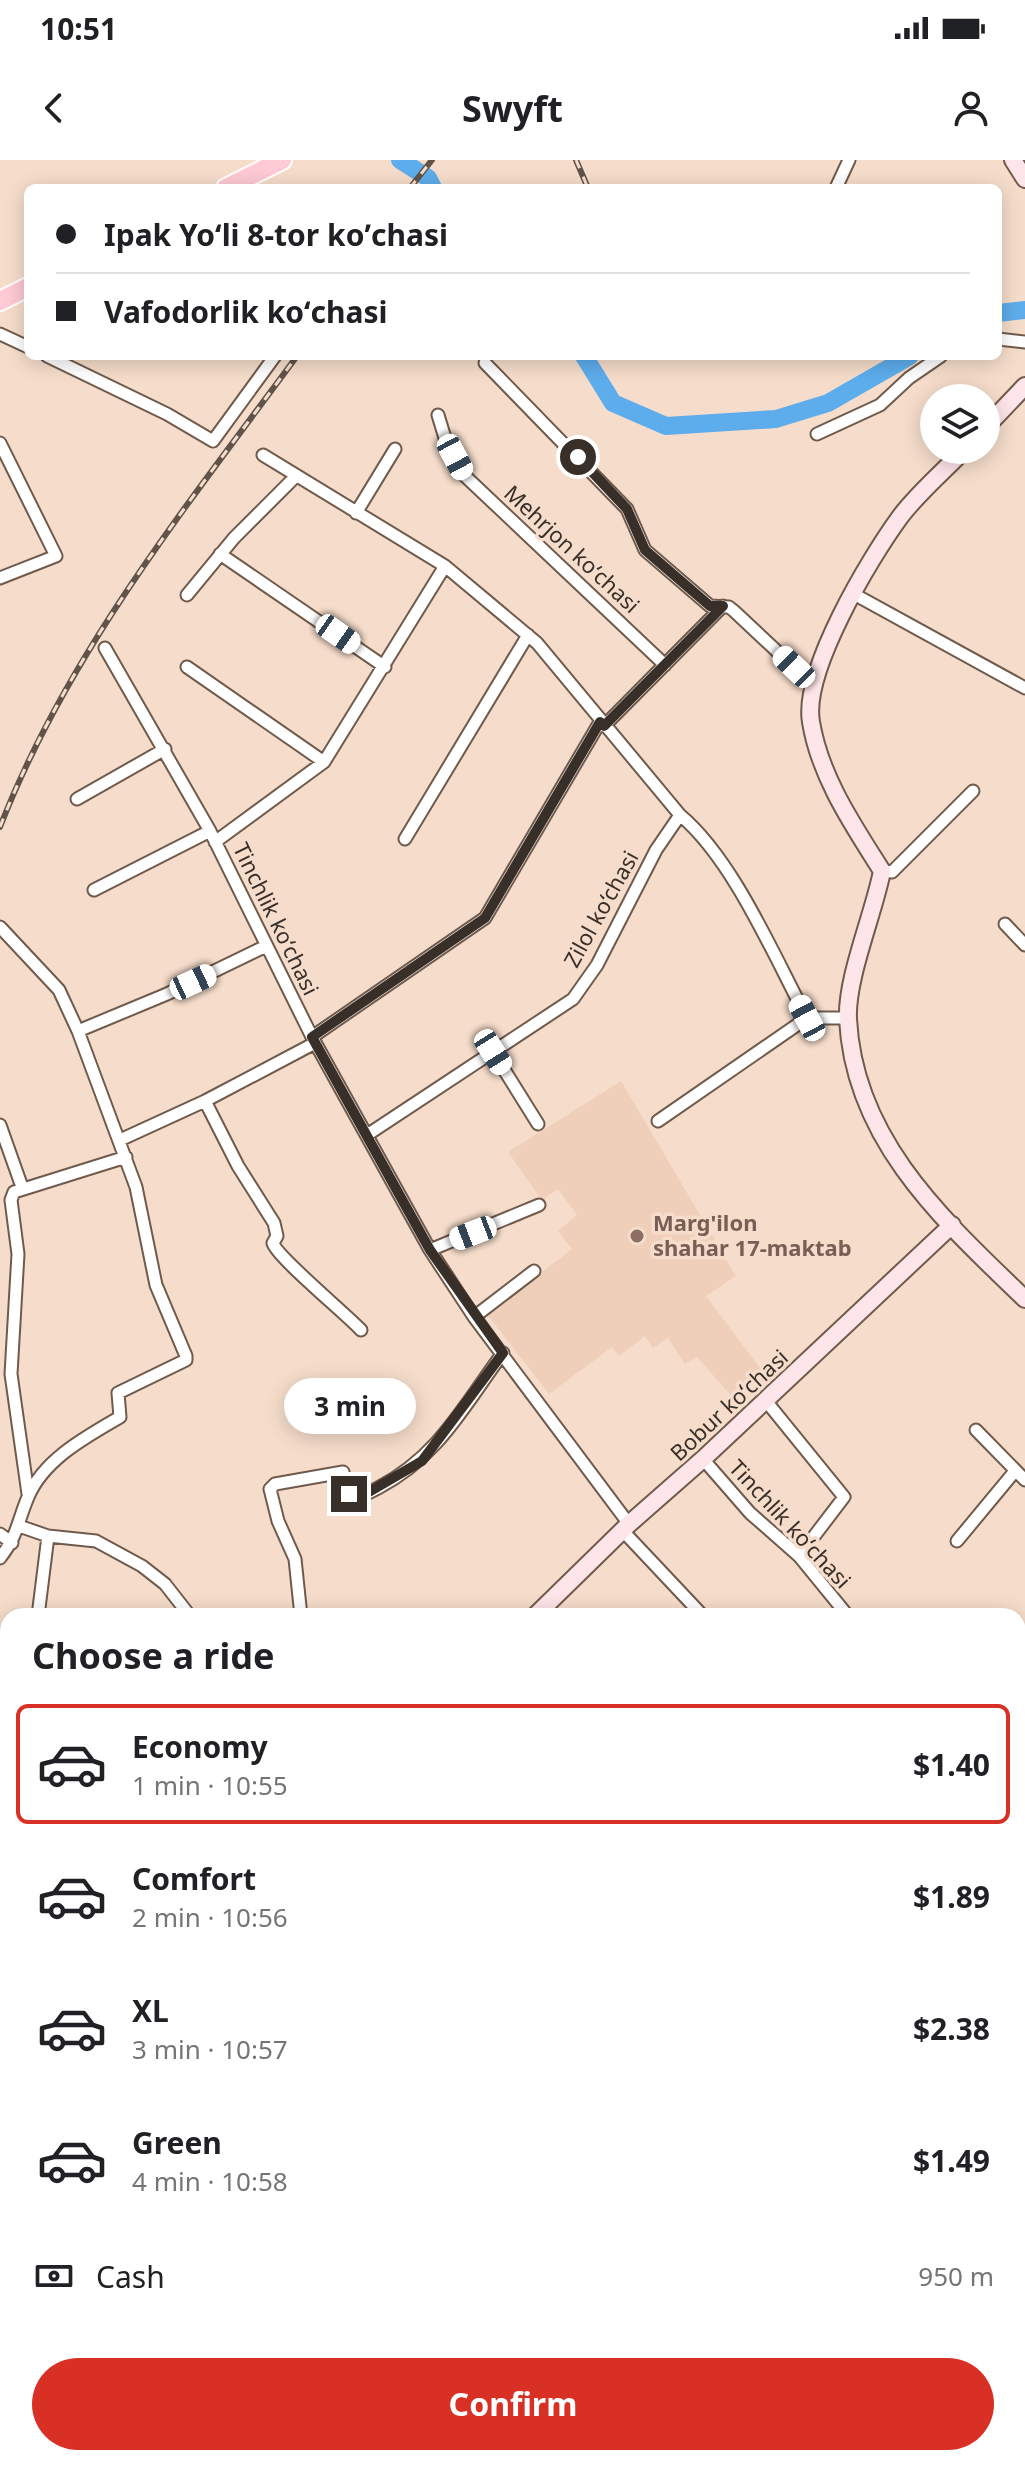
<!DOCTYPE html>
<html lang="en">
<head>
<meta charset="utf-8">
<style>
	:root { --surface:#fff; --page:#f2f2f2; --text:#202124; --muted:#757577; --line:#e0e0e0; --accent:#d93025 }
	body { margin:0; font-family:"Noto Sans",sans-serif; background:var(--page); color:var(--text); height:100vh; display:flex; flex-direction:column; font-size:30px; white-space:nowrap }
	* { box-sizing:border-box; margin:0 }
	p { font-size:26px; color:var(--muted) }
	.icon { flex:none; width:44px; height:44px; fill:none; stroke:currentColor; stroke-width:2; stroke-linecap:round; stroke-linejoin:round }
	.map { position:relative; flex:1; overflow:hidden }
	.drawer { position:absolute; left:0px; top:1448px; width:1026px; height:858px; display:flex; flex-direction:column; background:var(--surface); border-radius:24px 24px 0 0; box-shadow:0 4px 20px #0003 }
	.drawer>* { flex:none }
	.hud { position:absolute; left:24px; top:24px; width:978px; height:176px; border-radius:12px; box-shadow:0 4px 20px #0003; display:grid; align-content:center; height:176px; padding:0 32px; background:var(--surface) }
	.controls { position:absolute; left:920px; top:224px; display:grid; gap:16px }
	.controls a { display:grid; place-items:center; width:80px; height:80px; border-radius:50%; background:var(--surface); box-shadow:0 4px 20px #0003; font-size:40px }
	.end { position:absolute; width:36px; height:36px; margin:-18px; border:10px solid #392f29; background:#fff; box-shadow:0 0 0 4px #fff }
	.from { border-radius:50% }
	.bubble { position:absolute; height:56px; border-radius:28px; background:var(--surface); box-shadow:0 4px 20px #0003; font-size:26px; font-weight:700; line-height:56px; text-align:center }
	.car { position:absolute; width:24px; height:48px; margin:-24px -12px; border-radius:10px; box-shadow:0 0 6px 2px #0007; background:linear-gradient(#fff 24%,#345 0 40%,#fff 0 76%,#345 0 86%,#fff 0) }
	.hud b { display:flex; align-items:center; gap:28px; height:76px; font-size:30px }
	.hud b+b { border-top:2px solid var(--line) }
	.hud i { width:20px; height:20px; background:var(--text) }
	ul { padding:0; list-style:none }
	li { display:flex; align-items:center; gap:24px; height:120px; margin:0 16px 12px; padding:0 16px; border:4px solid transparent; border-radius:12px }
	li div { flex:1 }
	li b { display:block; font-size:30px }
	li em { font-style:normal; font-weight:700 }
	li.current { border-color:var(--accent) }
	li>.icon { width:72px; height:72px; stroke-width:1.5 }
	h2 { padding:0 32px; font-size:36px; line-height:96px }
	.pay { display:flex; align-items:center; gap:20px; height:88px; padding:0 32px; font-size:30px }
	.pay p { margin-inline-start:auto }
	.button { display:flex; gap:16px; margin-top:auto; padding:16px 32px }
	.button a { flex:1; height:92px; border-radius:48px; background:var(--accent); color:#fff; font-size:32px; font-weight:700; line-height:92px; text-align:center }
	.status { display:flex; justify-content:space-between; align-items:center; height:56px; padding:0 40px; background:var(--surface); direction:ltr }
	.status svg { height:22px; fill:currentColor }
	header { display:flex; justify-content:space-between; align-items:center; height:104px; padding:0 32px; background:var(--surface); font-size:36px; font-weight:700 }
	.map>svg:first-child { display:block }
</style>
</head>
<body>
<div class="status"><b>10:51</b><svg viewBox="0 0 49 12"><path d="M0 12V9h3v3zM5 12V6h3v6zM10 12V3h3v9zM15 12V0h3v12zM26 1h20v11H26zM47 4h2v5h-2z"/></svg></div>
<header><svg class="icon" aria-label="back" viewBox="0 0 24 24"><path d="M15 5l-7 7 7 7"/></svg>Swyft<svg class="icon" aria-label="person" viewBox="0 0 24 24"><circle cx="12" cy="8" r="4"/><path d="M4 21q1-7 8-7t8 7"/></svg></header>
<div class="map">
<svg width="1025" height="2305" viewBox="0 0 1025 2305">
	<rect width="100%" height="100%" fill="#f6ddcb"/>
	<path fill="#efcfb9" d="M621,921L736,1116L706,1136L763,1212L735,1240L697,1197L685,1204L668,1178L653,1188L645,1176L619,1196L612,1187L549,1234L487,1154L572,1089L558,1071L577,1055L558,1029L542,1040L508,992Z"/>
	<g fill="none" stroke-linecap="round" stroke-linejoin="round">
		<path stroke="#5dadec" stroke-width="18" d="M400,0L428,18L433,28
			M998,153L1025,150
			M584,196L613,243L666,266L776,259L828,243L910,196"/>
		<defs>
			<path id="street" d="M836,28L849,0
				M0,174L28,187
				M998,179L1025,182
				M47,196L167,254L213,281L275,196
				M485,203L627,349L645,390L710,446L729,447L734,451L814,526
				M438,255L445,278L465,316L665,505
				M817,274L880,245L909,218L941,196
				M0,283L56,396L0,418
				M263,295L445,406L537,483L680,655L656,690L597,805L573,839L367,975
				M356,353L395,289
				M220,394L385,507
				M852,433L1025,528
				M187,435L234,378L296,316
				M105,488L210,671L312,877L430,1090L474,1157L629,1364
				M187,507L324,602
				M604,566L723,446
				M77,639L165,589
				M680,655C733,699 774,796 807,858H848
				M405,679L528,475
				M215,682L324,602L445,406
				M882,711L892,712L973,631
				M94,730L210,671
				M1005,764L1025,785
				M0,767L59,830L78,871L136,1027L156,1125L186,1196V1200L118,1233L120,1257C86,1277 44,1299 28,1337C17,1363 18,1375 0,1398
				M78,871L167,834L266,786
				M312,877L485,758L600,562
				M493,892L538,964
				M205,941L238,1006L274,1063L277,1076L273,1083C276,1096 345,1153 361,1170
				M658,961L807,858
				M0,965L22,1027
				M120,980L205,941L315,883
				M430,1090L539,1045
				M474,1157L534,1111
				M766,1241L844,1337L799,1396
				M976,1270L1025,1320
				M703,1299L750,1353L799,1396L848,1456
				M28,1334L11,1214L18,1094L11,1040L14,1032L126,997
				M19,1366L48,1376L96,1381L142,1406L165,1424L190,1456
				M623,1371L703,1456
				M0,1374L12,1383
				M957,1381L1015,1311
				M38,1456L48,1376
				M301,1456L295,1399L278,1361L270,1329L275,1324L343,1312L349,1334C360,1339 368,1333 378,1328C439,1296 463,1247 503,1193
				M1018,1587L1025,1581
				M0,1659L8,1667
				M1018,1711L1025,1729
				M0,1889L8,1901
				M1018,1939L1025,1935
				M0,2016L8,2005
				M1018,2054L1025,2050
				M1018,2170L1025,2179
				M602,2298L605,2305
				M841,2298L846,2305
				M469,2304V2305
				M61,2305L64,2298
				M239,2305L241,2298
				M340,2305L344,2298
				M429,2305L445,2298
				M697,2305L707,2298
				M1014,2305L1025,2298"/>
			<path id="secondary" d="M1013,0L1025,19
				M986,267L1025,226
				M964,290C943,312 918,333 900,357C870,398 802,511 811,562C820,617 853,665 882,711C874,753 846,818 848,859C854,980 943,1060 1025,1139
				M535,1456L629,1364L703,1299L952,1065
				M311,2305L319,2298"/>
			<path id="primary" d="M226,28L282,0
				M0,141L28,127"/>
		</defs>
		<use href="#street" stroke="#705a4b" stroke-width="15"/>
		<use href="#secondary" stroke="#705a4b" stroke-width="20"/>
		<use href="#primary" stroke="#fff" stroke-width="22"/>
		<use href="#street" stroke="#fff" stroke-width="11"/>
		<use href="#secondary" stroke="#fee5e9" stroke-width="16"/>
		<use href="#primary" stroke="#fecad3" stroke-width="18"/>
		<defs>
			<path id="rail" d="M576,0L588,28
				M410,28L432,0
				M0,667C68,492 187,346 297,196"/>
		</defs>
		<use href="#rail" stroke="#60534a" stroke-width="6"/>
		<use href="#rail" stroke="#f6ddcb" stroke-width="3" stroke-dasharray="9" stroke-linecap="butt"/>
	</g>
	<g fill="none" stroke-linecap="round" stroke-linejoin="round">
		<path stroke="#392f29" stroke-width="10" d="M349,1334L362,1336L422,1301L503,1193L430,1090L312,877L485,758L600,562L604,566L723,446H710L645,390L627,349L578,297"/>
	</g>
	<circle fill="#8d6e63" stroke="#f6ddcb" stroke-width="3" cx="637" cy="1076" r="8"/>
	<g text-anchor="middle" stroke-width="7" stroke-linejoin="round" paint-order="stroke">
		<g font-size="22" fill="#392f29" stroke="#f6ddcb">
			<text transform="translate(572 389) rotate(43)" y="8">Mehrjon koʻchasi</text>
			<text transform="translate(601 749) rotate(-61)" y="8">Zilol ko‘chasi</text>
			<text transform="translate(276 759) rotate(64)" y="8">Tinchlik koʻchasi</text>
			<text transform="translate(729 1245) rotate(-43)" y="8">Bobur koʻchasi</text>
			<text transform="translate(790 1364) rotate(47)" y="8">Tinchlik koʻchasi</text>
		</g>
		<g font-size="22" font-weight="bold" fill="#785e54" stroke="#f6ddcb" text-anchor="start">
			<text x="653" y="1071">Marg'ilon<tspan x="653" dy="25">shahar 17-maktab</tspan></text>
		</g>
	</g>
</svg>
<div class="controls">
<a><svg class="icon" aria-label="layers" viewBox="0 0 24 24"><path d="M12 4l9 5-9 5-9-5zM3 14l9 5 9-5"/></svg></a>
</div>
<i class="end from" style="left:578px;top:297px"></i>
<i class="end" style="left:349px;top:1334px"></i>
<div class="bubble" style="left:284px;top:1218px;width:132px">3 min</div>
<i class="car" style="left:455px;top:297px;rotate:152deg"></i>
<i class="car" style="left:338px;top:474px;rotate:125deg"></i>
<i class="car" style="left:794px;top:507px;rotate:314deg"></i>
<i class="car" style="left:193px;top:822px;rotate:65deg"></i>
<i class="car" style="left:807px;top:858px;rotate:332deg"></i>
<i class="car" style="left:493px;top:892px;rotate:148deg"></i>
<i class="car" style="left:473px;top:1073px;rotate:249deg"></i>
<div class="hud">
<b><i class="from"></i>Ipak Yoʻli 8-tor koʼchasi</b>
<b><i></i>Vafodorlik koʻchasi</b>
</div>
<section class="drawer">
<h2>Choose a ride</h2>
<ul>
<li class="current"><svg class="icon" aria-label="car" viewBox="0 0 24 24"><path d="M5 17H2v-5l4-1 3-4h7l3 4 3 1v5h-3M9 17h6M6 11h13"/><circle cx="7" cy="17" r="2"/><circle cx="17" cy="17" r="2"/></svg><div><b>Economy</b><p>1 min · 10:55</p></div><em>$1.40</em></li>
<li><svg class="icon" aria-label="car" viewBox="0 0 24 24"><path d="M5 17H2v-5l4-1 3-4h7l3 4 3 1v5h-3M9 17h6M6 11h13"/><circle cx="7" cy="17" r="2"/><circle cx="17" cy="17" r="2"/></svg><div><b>Comfort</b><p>2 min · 10:56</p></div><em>$1.89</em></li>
<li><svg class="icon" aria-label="car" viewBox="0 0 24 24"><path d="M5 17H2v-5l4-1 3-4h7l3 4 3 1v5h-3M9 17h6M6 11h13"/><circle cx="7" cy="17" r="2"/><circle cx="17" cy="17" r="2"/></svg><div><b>XL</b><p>3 min · 10:57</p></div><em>$2.38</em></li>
<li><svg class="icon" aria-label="car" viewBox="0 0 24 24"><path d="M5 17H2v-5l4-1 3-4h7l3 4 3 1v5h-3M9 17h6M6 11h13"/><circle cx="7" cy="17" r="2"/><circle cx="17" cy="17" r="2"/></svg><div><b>Green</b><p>4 min · 10:58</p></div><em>$1.49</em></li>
</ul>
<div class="pay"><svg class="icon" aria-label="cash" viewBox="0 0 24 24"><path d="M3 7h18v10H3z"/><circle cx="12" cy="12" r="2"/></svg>Cash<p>950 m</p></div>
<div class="button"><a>Confirm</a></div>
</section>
</div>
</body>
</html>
